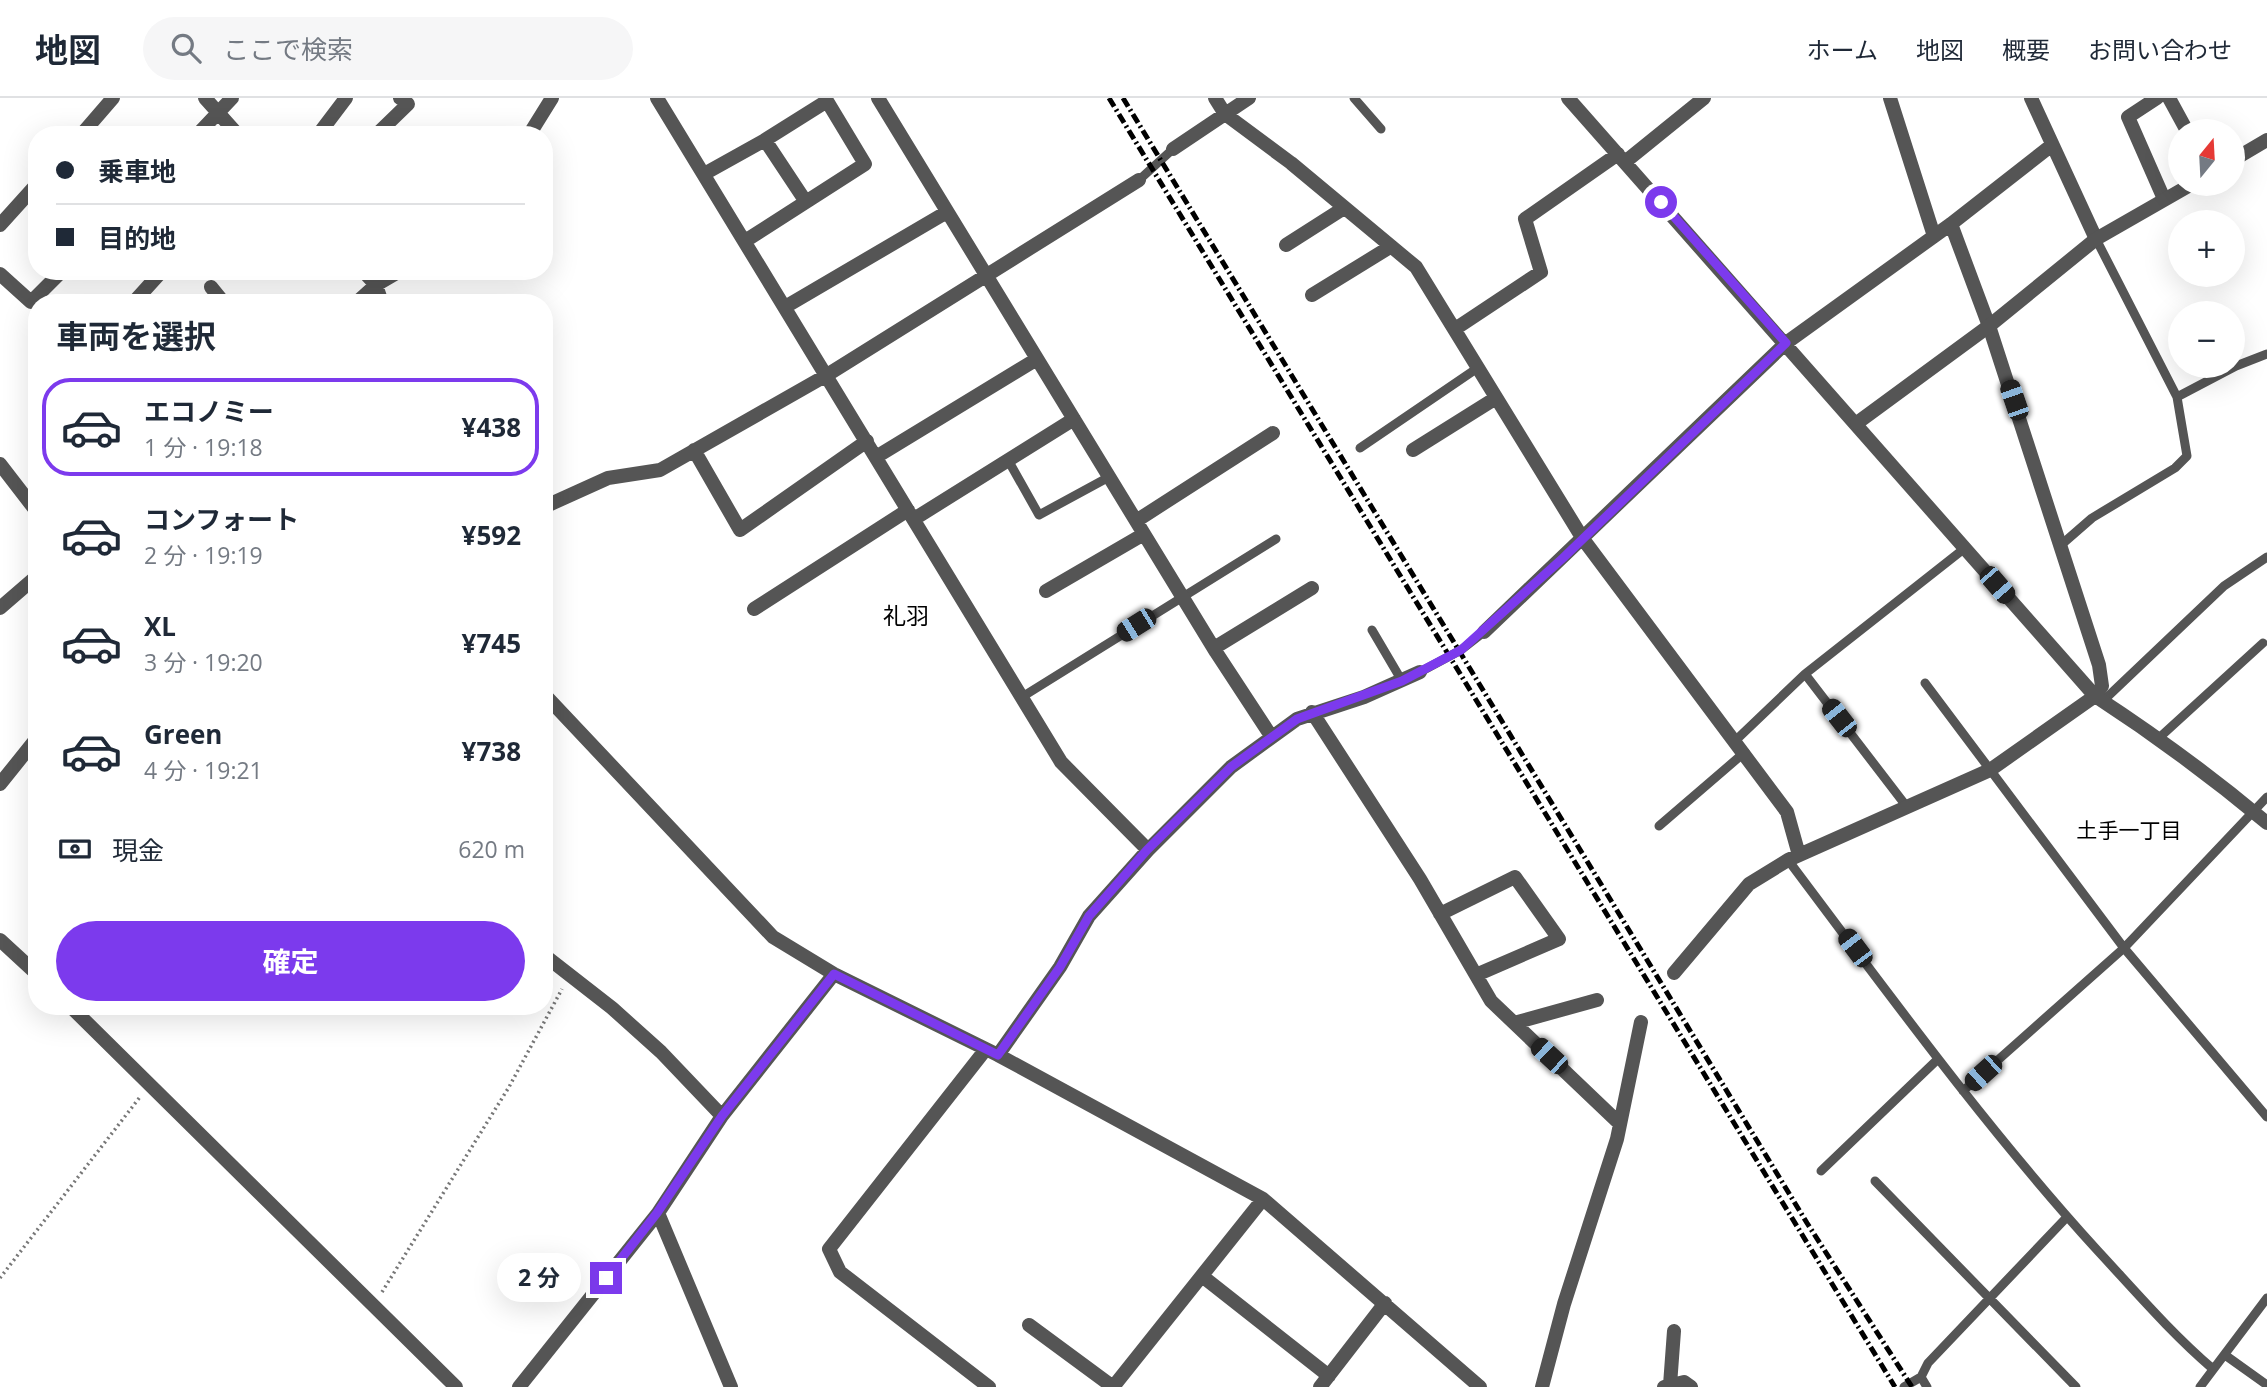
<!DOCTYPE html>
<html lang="ja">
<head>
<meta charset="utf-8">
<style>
	:root { --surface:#fff; --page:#f6f6f7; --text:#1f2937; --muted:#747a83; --line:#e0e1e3; --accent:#7c3aed }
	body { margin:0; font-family:"Open Sans","Noto Sans JP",sans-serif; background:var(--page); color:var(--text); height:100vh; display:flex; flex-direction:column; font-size:26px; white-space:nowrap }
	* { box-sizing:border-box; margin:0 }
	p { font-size:23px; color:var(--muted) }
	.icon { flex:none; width:38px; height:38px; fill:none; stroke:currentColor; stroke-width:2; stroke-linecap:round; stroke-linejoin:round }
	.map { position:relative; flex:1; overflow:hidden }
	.panel { position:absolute; left:28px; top:196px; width:525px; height:721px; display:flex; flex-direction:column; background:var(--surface); border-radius:28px; box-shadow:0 7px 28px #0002 }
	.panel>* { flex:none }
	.banner { position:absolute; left:28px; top:28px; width:525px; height:154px; border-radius:28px; box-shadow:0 7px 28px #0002; display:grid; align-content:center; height:154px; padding:0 28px; background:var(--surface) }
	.needle { width:46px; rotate:18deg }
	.buttons { position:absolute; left:2168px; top:21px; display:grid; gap:14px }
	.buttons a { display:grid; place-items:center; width:77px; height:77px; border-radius:50%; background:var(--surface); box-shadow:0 7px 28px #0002; font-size:35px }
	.end { position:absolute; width:32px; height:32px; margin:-16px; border:9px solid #7c3aed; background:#fff; box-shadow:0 0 0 4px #fff }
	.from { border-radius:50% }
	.bubble { position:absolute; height:49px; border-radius:24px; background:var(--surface); box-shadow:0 7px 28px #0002; font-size:23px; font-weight:700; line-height:49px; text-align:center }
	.car { position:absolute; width:21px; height:42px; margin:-21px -10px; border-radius:9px; box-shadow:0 0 5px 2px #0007; background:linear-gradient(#222 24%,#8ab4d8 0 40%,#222 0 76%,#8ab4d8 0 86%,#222 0) }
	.banner b { display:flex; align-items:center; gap:24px; height:66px; font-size:26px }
	.banner b+b { border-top:2px solid var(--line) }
	.banner i { width:18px; height:18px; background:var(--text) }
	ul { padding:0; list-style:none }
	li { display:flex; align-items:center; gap:21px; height:98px; margin:0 14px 10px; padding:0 14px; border:4px solid transparent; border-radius:28px }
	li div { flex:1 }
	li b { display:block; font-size:26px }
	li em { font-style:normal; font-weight:700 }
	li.selected { border-color:var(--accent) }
	li>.icon { width:63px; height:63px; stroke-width:1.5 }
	h2 { padding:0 28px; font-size:32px; line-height:84px }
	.pay { display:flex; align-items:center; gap:18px; height:77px; padding:0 28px; font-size:26px }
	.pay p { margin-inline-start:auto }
	.primary-button { display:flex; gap:14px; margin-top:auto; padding:14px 28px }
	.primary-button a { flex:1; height:80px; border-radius:42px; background:var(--accent); color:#fff; font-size:28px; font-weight:700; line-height:80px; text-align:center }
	header { display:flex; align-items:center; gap:42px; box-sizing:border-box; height:98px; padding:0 35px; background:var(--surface); border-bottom:2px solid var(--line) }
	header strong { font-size:33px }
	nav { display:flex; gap:38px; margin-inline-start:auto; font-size:24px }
	.search { width:490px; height:63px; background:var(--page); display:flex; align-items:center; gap:18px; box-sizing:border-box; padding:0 24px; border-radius:38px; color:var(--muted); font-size:26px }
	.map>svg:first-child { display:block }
</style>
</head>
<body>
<header>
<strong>地図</strong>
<div class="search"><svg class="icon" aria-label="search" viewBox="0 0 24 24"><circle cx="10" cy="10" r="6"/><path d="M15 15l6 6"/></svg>ここで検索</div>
<nav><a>ホーム</a><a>地図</a><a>概要</a><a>お問い合わせ</a></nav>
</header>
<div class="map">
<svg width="2267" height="1289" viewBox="0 0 2267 1289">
	<rect width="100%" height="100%" fill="#fff"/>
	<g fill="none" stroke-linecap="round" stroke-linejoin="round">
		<path stroke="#777" stroke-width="3.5" stroke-dasharray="2 3.5" stroke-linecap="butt" d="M0,1180L140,999
			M382,1194L509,989L562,891"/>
		<path stroke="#555" stroke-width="9" d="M1354,0L1381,31
			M1139,82L1173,51
			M2177,299L2236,268L2267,256
			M1360,350L1479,269
			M1008,362L1039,417L1109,379
			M2061,447L2092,420L2175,370L2187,358L2177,299L2096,141
			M1372,532L1402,583
			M1420,574L1461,552L1484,534
			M1805,576L1965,450
			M1925,585L2124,850L2267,1019
			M1022,599L1276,441
			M2103,603L2224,488L2267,459
			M2160,639L2263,545
			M1736,642L1805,576L1907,709
			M1659,728L1745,654
			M1788,762C1888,895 1986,1030 2098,1153C2136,1194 2171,1235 2213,1271
			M1963,993L2124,850L2267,699
			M1821,1073L1938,961
			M1875,1083L2076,1289
			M2225,1257L2267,1287
			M1921,1279L1928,1265L2067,1119
			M1904,1289L1921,1279L1927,1289
			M2200,1289L2267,1200"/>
		<path stroke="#555" stroke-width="14" d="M205,0L238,37
			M657,0L1061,664L1148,752
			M878,0L1216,554L1271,638
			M1215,0L1225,16L1291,65L1416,169L1583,441L1787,714L1799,757
			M1568,0L2095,598C2155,637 2212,679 2267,725
			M1890,0L1934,138
			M2031,0L2096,141
			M2157,0L2128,19L2164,101
			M2169,0L2187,33
			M81,37L113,0
			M197,37L232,0
			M318,37L346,0
			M376,37L408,6L400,0
			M529,37L552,0
			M1173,51L1249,0
			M1625,64L1704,0
			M704,76L765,42
			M0,127L37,86
			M745,143L865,66L827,3L765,42L806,104
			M1286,147L1344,110
			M363,173L376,187L382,205
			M0,176L31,204L62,173
			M211,189L224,205
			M1312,197L1390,149
			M133,205L162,173
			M356,205L376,187L400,173
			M785,209L947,114
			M1455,231L1541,174L1525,121L1618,56
			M694,352L740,432L867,343
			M1413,352L1496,300
			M876,359L1037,261
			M0,366L37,414
			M544,409L608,380L660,372L827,277L1139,82
			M914,421L1074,321
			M1136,423L1273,335
			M1046,493L1144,436
			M0,510L37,478
			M754,511L908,412
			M1484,534L1786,245L1951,126L2052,47
			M1214,550L1312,490
			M544,596L773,839L834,876L998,957L1263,1101L1480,1289
			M1312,614L1420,781L1491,903L1620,1026
			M0,686L37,640
			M1440,816L1515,779L1559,841L1476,877
			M0,842L37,876
			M544,857L612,910L661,954L722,1018
			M1674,875L1749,786L1788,762L1990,672L2095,598L2102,588L2099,567L1989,228L1951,126
			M70,908L456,1289
			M1514,925L1597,902
			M986,951L829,1151L840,1174L989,1289
			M998,957L1060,869L1089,818L1148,752L1231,669L1297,621L1364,599L1420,574
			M1202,1178L1329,1278
			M1029,1227L1113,1289
			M1670,1287L1674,1233
			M519,1289L658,1115
			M731,1289L658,1115L722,1018L834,876
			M1113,1289L1263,1101
			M1320,1289L1385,1205
			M1542,1289L1564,1206L1617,1041L1641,924
			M1664,1289L1684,1284L1691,1289"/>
		<path stroke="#555" stroke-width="14" d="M2233,62L2267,42
			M1857,325L1989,228L2096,141L2192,86"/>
		<path stroke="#000" stroke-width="5" stroke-dasharray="10 3.5 2 3.5" stroke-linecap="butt" d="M1109,0L1895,1289
			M1123,0L1807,1125L1912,1289"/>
	</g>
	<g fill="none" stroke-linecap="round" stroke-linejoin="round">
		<path stroke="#7c3aed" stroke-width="9" d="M606,1180L657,1115L722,1018L834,876L998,957L1060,869L1089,818L1147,752L1231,669L1297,621L1402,583L1461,552L1563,460L1786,245L1661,104"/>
	</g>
	<g text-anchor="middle" stroke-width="5" stroke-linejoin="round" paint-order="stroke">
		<g font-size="21" fill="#000" stroke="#fff">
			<text x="2129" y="740">土手一丁目</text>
		</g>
		<g font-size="23" fill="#000" stroke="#fff">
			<text x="906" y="526">礼羽</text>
		</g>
	</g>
</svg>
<div class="buttons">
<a><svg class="needle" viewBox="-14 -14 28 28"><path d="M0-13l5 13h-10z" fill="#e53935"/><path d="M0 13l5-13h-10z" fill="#747a83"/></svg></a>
<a>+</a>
<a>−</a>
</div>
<i class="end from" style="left:1661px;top:104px"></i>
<i class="end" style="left:606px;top:1180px"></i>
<div class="bubble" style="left:497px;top:1155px;width:84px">2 分</div>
<i class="car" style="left:2014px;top:302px;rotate:341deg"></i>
<i class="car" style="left:1997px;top:487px;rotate:139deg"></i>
<i class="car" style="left:1136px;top:527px;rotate:238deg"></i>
<i class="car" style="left:1839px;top:620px;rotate:322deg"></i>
<i class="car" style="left:1855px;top:850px;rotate:323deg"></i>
<i class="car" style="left:1549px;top:958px;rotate:313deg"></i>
<i class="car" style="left:1983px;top:975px;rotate:228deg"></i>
<div class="banner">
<b><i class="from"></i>乗車地</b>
<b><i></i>目的地</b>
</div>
<section class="panel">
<h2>車両を選択</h2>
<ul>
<li class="selected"><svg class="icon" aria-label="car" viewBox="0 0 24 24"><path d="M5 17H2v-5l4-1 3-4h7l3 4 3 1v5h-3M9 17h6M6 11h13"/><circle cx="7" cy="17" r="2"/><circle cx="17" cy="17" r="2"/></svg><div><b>エコノミー</b><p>1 分 · 19:18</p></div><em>¥438</em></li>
<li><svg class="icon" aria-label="car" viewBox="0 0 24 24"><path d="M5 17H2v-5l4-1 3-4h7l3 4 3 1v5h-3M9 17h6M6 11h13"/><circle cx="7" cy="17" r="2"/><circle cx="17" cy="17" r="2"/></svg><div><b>コンフォート</b><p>2 分 · 19:19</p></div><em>¥592</em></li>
<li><svg class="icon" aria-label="car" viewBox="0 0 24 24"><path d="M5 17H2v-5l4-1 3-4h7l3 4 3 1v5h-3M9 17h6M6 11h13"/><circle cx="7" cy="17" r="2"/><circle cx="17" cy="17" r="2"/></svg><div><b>XL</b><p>3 分 · 19:20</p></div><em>¥745</em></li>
<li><svg class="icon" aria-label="car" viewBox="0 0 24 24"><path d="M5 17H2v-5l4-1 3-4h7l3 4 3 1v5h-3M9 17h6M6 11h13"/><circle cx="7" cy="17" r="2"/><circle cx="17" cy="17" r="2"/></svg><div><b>Green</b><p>4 分 · 19:21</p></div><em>¥738</em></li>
</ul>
<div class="pay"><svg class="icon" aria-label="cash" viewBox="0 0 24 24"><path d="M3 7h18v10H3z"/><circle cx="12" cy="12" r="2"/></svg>現金<p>620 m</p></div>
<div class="primary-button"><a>確定</a></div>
</section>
</div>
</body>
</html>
